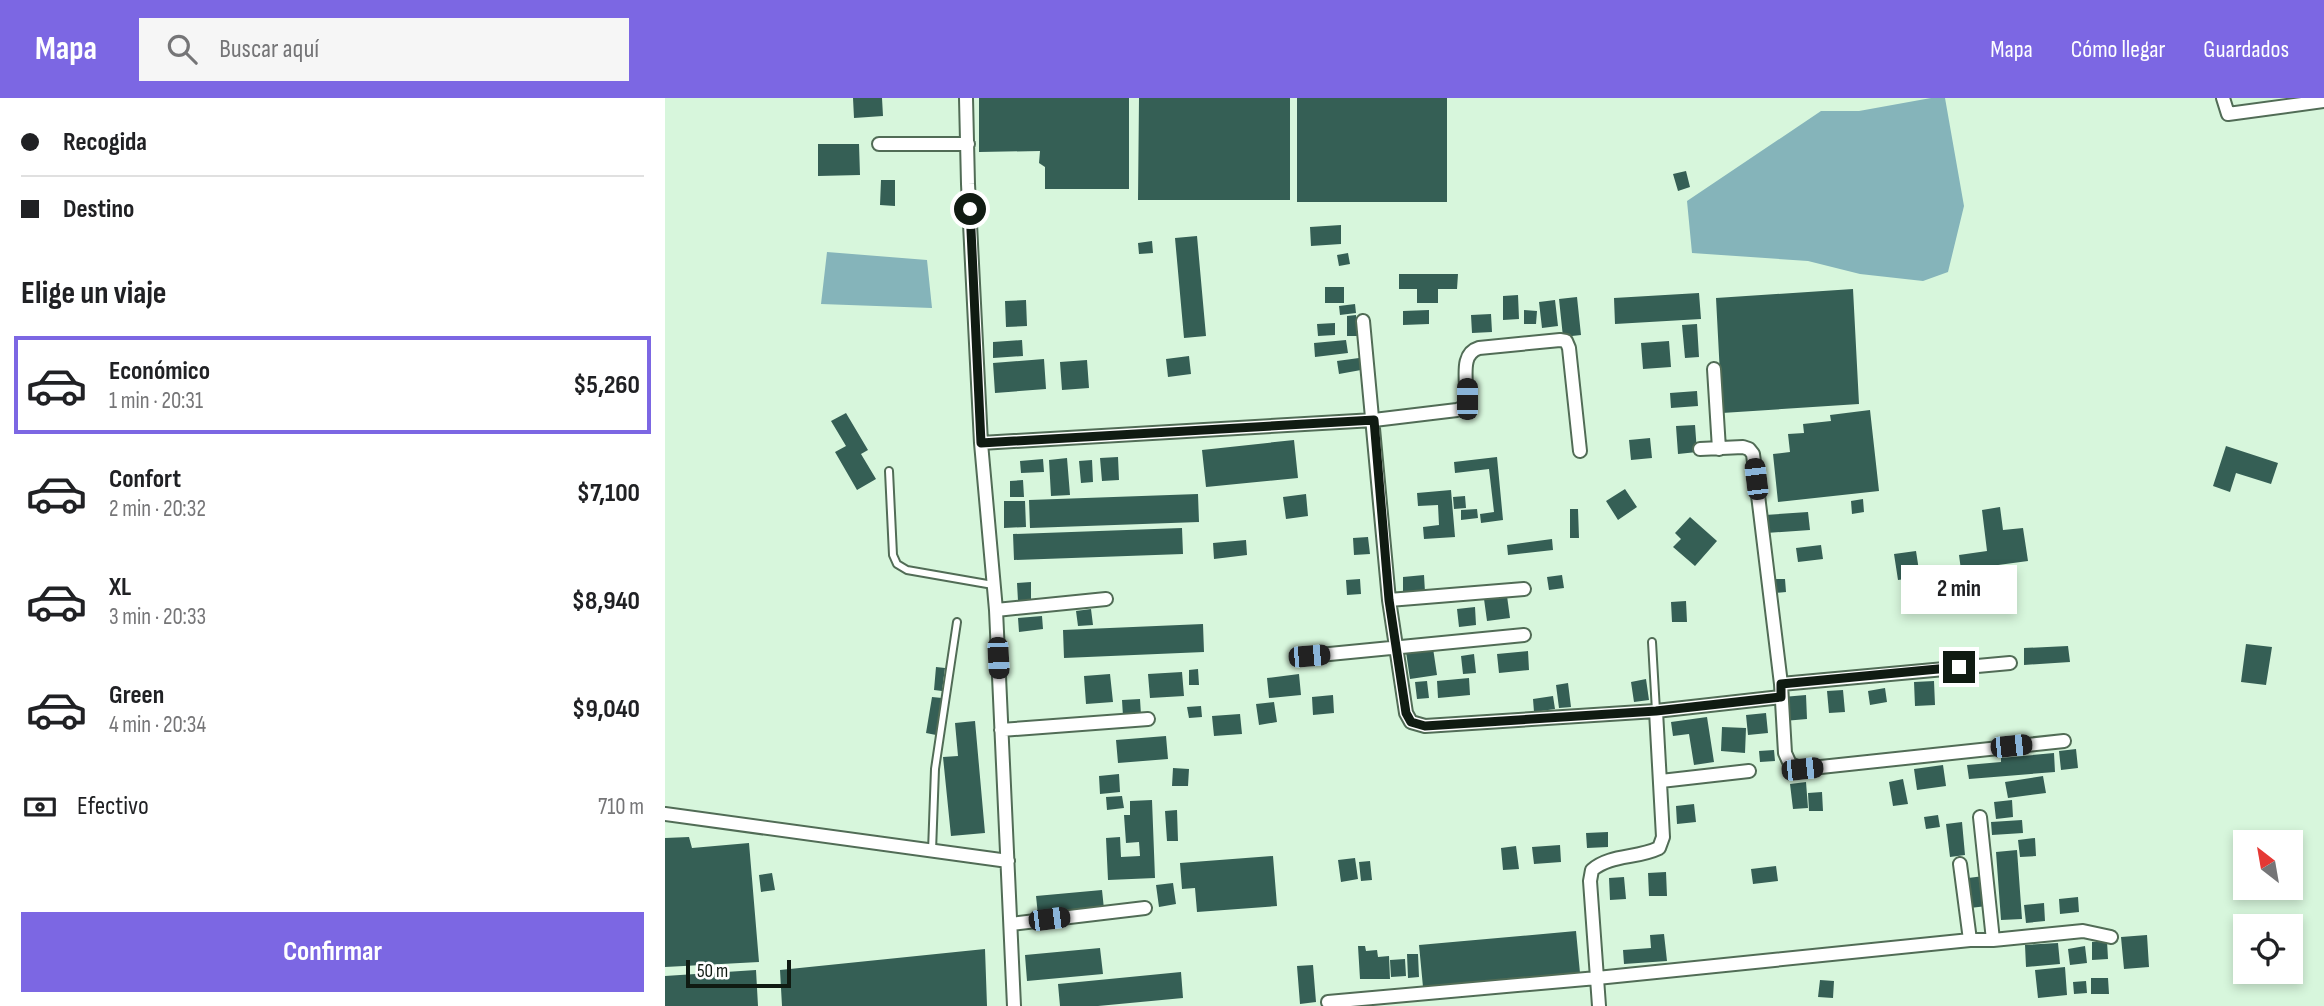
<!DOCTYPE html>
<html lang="es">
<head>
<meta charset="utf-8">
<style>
	:root { --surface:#fff; --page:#f6f6f6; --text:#202124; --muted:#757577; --line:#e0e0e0; --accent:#7c67e3 }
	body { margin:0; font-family:"Sofia Sans Condensed",sans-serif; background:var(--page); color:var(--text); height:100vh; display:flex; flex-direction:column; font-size:26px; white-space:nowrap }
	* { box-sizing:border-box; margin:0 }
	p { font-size:23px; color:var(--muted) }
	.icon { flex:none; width:38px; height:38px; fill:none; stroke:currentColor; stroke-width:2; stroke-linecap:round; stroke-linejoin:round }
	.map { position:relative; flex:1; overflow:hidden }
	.drawer { display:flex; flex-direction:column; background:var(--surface); width:665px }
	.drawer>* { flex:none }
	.guide { display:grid; align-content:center; height:154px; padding:0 21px; background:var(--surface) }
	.needle { width:46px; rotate:329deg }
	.buttons { position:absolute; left:1568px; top:732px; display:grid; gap:14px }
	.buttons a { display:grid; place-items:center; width:70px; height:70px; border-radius:0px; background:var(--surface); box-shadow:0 4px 10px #0003; font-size:35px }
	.scale { position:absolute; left:21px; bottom:18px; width:105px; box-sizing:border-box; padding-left:7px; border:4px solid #101b12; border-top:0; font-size:19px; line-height:24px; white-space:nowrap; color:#101b12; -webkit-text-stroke:5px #fff; paint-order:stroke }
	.end { position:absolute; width:32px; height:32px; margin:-16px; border:9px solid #101b12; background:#fff; box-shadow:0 0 0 4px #fff }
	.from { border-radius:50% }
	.bubble { position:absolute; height:49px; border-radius:0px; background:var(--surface); box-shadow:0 4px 10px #0003; font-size:23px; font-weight:700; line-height:49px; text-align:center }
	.car { position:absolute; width:21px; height:42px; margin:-21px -10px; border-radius:9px; box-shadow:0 0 5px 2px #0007; background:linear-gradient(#222 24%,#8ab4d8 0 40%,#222 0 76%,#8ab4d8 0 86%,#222 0) }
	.guide b { display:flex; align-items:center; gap:24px; height:66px; font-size:26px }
	.guide b+b { border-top:2px solid var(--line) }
	.guide i { width:18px; height:18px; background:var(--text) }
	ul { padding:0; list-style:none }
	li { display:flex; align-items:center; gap:21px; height:98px; margin:0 14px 10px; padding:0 7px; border:4px solid transparent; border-radius:0px }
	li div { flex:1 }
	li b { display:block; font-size:26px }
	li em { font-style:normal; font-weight:700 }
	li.active { border-color:var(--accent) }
	li>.icon { width:63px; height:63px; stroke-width:1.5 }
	h2 { padding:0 21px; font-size:32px; line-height:84px }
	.pay { display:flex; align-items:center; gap:18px; height:77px; padding:0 21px; font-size:26px }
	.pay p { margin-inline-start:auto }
	.cta { display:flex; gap:14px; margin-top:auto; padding:14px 21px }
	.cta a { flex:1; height:80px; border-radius:0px; background:var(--accent); color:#fff; font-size:28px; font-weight:700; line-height:80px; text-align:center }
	header { display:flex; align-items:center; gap:42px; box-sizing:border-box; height:98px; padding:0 35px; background:var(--accent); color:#fff }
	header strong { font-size:33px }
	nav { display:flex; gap:38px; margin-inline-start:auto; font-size:24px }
	.search { width:490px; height:63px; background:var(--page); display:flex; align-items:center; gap:18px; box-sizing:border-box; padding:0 24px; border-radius:0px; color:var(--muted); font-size:26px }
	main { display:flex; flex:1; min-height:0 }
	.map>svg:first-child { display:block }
</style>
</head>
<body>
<header>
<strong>Mapa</strong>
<div class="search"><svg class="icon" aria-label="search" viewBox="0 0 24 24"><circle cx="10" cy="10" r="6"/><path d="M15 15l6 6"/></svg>Buscar aquí</div>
<nav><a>Mapa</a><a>Cómo llegar</a><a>Guardados</a></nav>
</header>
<main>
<section class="drawer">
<div class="guide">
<b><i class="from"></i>Recogida</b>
<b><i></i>Destino</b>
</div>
<h2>Elige un viaje</h2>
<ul>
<li class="active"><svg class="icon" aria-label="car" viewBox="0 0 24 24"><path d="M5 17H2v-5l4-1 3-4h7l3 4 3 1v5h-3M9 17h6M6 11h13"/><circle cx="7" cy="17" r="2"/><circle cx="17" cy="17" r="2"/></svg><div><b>Económico</b><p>1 min · 20:31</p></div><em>$5,260</em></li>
<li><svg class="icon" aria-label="car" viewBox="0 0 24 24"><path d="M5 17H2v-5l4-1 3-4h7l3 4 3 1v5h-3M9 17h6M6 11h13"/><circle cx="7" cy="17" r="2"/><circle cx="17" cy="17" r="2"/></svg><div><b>Confort</b><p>2 min · 20:32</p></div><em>$7,100</em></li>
<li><svg class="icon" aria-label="car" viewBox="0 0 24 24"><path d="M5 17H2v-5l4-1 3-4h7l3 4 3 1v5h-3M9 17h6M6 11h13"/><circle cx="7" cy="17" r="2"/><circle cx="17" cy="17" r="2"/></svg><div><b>XL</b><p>3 min · 20:33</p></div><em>$8,940</em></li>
<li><svg class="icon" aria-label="car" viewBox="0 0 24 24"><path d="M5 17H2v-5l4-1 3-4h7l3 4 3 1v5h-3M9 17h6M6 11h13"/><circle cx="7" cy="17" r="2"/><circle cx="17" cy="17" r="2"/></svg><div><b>Green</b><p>4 min · 20:34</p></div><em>$9,040</em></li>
</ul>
<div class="pay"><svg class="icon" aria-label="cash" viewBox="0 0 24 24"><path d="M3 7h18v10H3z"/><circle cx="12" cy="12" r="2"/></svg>Efectivo<p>710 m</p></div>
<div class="cta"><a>Confirmar</a></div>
</section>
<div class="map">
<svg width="1659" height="908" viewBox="0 0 1659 908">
	<rect width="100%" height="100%" fill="#d7f6dc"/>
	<path fill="#85b4ba" d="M1266,0H1280L1299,108L1283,174L1258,183L1195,176L1143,163L1027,155L1022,103L1156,13H1194Z
		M162,154L262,162L267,210L156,206Z"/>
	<path fill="#355f55" d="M188,0H217L218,18L189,20Z
		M314,0H464V91H380V69L374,65L375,53L314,54Z
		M474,0H625V102H473Z
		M632,0H782V104H632Z
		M153,46H194L195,77L153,78Z
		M1021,73L1025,89L1013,93L1008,76Z
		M216,82H230V108L215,107Z
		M676,127V146L646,148L645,129Z
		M532,138L541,238L519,240L510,140Z
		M487,143L488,155L474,156L473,145Z
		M683,155L685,166L674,168L672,157Z
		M734,176H793L792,191H773V205H752V191H734Z
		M660,189H679V205H660Z
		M1188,191L1194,306L1057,315L1051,200Z
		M1034,195L1036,221L950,226L949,200Z
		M853,197L854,221L838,222V198Z
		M912,199L916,237L898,239L894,201Z
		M361,202L362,228L341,229L340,203Z
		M890,202L893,228L877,230L874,204Z
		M690,206L691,215L675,217L674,208Z
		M764,212V226L738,227V213Z
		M859,212L872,213L871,226H859Z
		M826,216L827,234L807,235L806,217Z
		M691,217L692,238H682V218Z
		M670,225V237L653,238L652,226Z
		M1032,226L1034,259L1020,260L1017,227Z
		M357,242L358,258L328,260V244Z
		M681,242L683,255L650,259L649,245Z
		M1004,243L1006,269L978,271L976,245Z
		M524,258L526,276L503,279L501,261Z
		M694,260L696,272L674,276L672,263Z
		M379,261L381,291L330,295L328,265Z
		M422,262L424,290L397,292L395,264Z
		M1032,293L1033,308L1006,310L1005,295Z
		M1205,312L1214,393L1113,404L1108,356L1125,354L1123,336L1139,335L1138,326L1166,323L1165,317Z
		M181,315L203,352L196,356L211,381L192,392L170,354L181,348L166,323Z
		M1030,327L1032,354L1013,356L1011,328Z
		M985,340L987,360L966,362L964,342Z
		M629,342L633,380L541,389L537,352Z
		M1561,348L1613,365L1606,386L1571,375L1565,394L1548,388Z
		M453,359L454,382L437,383L435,360Z
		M832,359L838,422L816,425L815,416L829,414L824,371L790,375L789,364Z
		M402,360L405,397L386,398L384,362Z
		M378,361L379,374L356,375L355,363Z
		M427,362L428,384L416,385L414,363Z
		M358,382L359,399H345V383Z
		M960,391L972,409L953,422L941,403Z
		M786,392L790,439L759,441L758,429L774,427L773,407L753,408L752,395Z
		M533,396L534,424L365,430L364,402Z
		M641,396L643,418L621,421L618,399Z
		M800,398L801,410L789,411L788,399Z
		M1198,401L1199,414L1187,416L1186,403Z
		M339,403H360L361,429L339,430Z
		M1335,409L1338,432L1358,430L1363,463L1296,472L1294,457L1322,453L1317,412Z
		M812,411L813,420L796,422V412Z
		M905,411H913L914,440H905Z
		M1143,414L1145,432L1101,435L1100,417Z
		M1025,419L1052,443L1030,468L1008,449L1016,441L1010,435Z
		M517,430L518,456L349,462L348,436Z
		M703,439L705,456L689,457L688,440Z
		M887,441L888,452L843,457L842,447Z
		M581,442L582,457L549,461L548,445Z
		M1156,447L1158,461L1133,464L1131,450Z
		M1251,453L1255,479L1233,482L1229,456Z
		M759,477L760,494L738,496V479Z
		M897,477L899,490L884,492L882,479Z
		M695,481L696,496L682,497L681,482Z
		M1109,481H1120L1121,494L1110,495Z
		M366,484V503H353L352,485Z
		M842,498L845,520L822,523L819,501Z
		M1021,503L1022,524H1007L1006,504Z
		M810,509L811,527L794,529L792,511Z
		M426,511L428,527L413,528L411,513Z
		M377,518L378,531L354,534L353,520Z
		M538,526L539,554L399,560L398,532Z
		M1581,546L1607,549L1601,587L1576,584Z
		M1403,548L1405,564L1359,567V550Z
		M768,550L772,577L745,581L741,554Z
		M863,553L864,572L834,575L832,556Z
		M809,556L811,575L798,576L796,558Z
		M271,569L280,570L277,593L269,592Z
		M533,571L534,587H524V572Z
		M517,574L519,598L485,600L483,576Z
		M445,576L448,604L421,606L419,578Z
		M634,576L636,597L604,600L602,580Z
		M804,580L805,597L773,600L772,583Z
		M981,581L984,602L969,604L966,584Z
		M762,583L764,600L752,601L750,584Z
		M1269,583L1270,607L1250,608L1249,584Z
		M903,585L906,609L894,610L891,587Z
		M1220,590L1222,604L1205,607L1203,593Z
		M1178,592L1180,614L1164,615L1162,593Z
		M668,597L669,615L648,617L647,599Z
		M1141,597L1142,621L1119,623L1118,599Z
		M888,598L890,611L869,614L868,601Z
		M267,599L277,600L271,637L261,635Z
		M475,601L476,617L458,618L457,602Z
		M609,604L612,624L594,627L591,606Z
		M536,608L537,619L524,620L522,609Z
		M1101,615L1103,635L1083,637L1081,617Z
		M575,616L577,636L549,638L547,618Z
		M1042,619L1049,664L1029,667L1024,636L1008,638L1006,624Z
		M310,623L320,735L286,738L278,659L293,658L290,625Z
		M1057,629L1081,630L1080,655L1056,653Z
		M501,638L503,661L453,665L451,642Z
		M1411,651L1413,670L1396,672L1394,653Z
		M1109,652L1110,663L1095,664L1094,653Z
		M1389,655L1390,674L1304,681L1302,667L1336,664V660Z
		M1278,667L1281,688L1252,692L1249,671Z
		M508,670L524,671L523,688H507Z
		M454,676L455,694L435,696L434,678Z
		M1378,678L1381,695L1343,700L1340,684Z
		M1238,681L1243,706L1228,708L1224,684Z
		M1141,684L1143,710L1128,711L1125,686Z
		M1157,694L1158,713H1144L1143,695Z
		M457,698L459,710L442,712L441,699Z
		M487,702L490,780L443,782L441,740L455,739L456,759L475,758L474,744L461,745L459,717H465V703Z
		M1347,702L1348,719L1331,721L1329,704Z
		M1029,706L1031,724L1012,726L1011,708Z
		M512,712L513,743H502L500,713Z
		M1273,717L1275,729L1261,731L1259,719Z
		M1357,722L1358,735L1327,737L1326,724Z
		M1297,724L1300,757L1285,759L1281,726Z
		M943,734V749L922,750L921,735Z
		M24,739L27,750L84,745L94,864L0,869V740Z
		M1370,740L1371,758L1355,759L1353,742Z
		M895,747L896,764L869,766L867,749Z
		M851,748L854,771L838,772L836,750Z
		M1352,752L1357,821L1336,822L1331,754Z
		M608,758L612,808L532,814L530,790L517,791L515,765Z
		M690,760L693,781L676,784L673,762Z
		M705,763L707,782L696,783L694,764Z
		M1111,768L1113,783L1088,786L1086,771Z
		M1001,774L1002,798H984L983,775Z
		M107,775L110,792L96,794L94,777Z
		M1319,778L1322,808L1305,810L1303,780Z
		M959,779L961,801L945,802L944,780Z
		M508,785L511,806L494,809L491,787Z
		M437,792L439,811L373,817L371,798Z
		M1413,799L1414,814L1395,816L1394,801Z
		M1379,805L1380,823L1361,825L1359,807Z
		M911,833L915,875L758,889L754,847Z
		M999,836L1002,863L959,866L958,852L986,850L985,837Z
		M1482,837L1484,869L1459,871L1456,839Z
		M1442,843L1443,861L1427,862V844Z
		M1393,845L1395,866L1361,869L1360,847Z
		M693,848H700L701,853L712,852L713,859L724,858L725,881H695Z
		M1420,848L1422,865L1405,867L1403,851Z
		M435,850L438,876L362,883L360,857Z
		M320,851L322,908H117L115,872Z
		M742,856H753L754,879L743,880Z
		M740,861L741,878L726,879L725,862Z
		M648,867L651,904L635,906L632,868Z
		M1400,869L1402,897L1373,900L1370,872Z
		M91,872L93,908H0V878Z
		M516,874L518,900L433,908H395L393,886Z
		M1426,880H1443L1444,896H1426Z
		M1155,882L1169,883L1168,900L1153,899Z
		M1421,883L1422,895L1409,896L1408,884Z"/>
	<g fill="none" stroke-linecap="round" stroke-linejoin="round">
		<defs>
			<path id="service" d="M224,373L228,457L232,466L242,472L328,487
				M987,544L991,613
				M267,753L270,671L292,524"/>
			<path id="minor" d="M301,0L303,86L316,345L331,512L349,908
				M1558,0L1563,16L1659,3
				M214,46H303
				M698,223L724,502L741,615L746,624L760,628L991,613L1116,599
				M1049,271L1054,351
				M316,345L709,322L792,312L799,309C806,290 791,257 814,250L895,242L901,243L904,250L915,353
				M1035,351L1078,349L1084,351L1088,356L1116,586L1120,655L1125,666L1137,671L1399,643
				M724,502L859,491
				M331,512L441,501
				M644,558L859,537
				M1116,586L1345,565
				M336,632L483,621
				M996,683L1084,673
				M0,716L343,763
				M1315,719L1328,842
				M1295,766L1305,842
				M346,826L480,810
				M663,904L932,880L1305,842H1328L1418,833L1446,839
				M934,908L925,783L927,772C946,756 971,761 994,750L998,739L991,613"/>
		</defs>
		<use href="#service" stroke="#516c56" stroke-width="10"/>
		<use href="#minor" stroke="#516c56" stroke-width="16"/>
		<use href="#service" stroke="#fff" stroke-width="6"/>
		<use href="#minor" stroke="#fff" stroke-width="12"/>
	</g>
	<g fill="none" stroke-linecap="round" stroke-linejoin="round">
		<path stroke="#101b12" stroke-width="9" d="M305,111L316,345L709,322L724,502L741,615L746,624L760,628L991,613L1116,599V586L1294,569"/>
	</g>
</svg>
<div class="buttons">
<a><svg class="needle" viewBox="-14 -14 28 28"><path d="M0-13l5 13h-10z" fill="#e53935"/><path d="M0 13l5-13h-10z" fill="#757577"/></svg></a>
<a><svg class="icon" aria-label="locate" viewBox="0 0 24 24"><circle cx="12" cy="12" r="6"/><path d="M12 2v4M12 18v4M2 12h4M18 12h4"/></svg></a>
</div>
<div class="scale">50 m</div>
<i class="end from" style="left:305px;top:111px"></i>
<i class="end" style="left:1294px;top:569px"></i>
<div class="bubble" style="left:1236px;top:467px;width:116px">2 min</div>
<i class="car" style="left:802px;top:301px;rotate:0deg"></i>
<i class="car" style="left:1091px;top:381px;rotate:353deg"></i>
<i class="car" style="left:644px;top:558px;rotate:85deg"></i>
<i class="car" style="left:333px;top:560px;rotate:177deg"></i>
<i class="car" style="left:1346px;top:648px;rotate:84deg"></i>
<i class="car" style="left:1137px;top:671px;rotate:84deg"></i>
<i class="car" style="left:384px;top:821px;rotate:83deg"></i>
</div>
</main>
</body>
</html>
